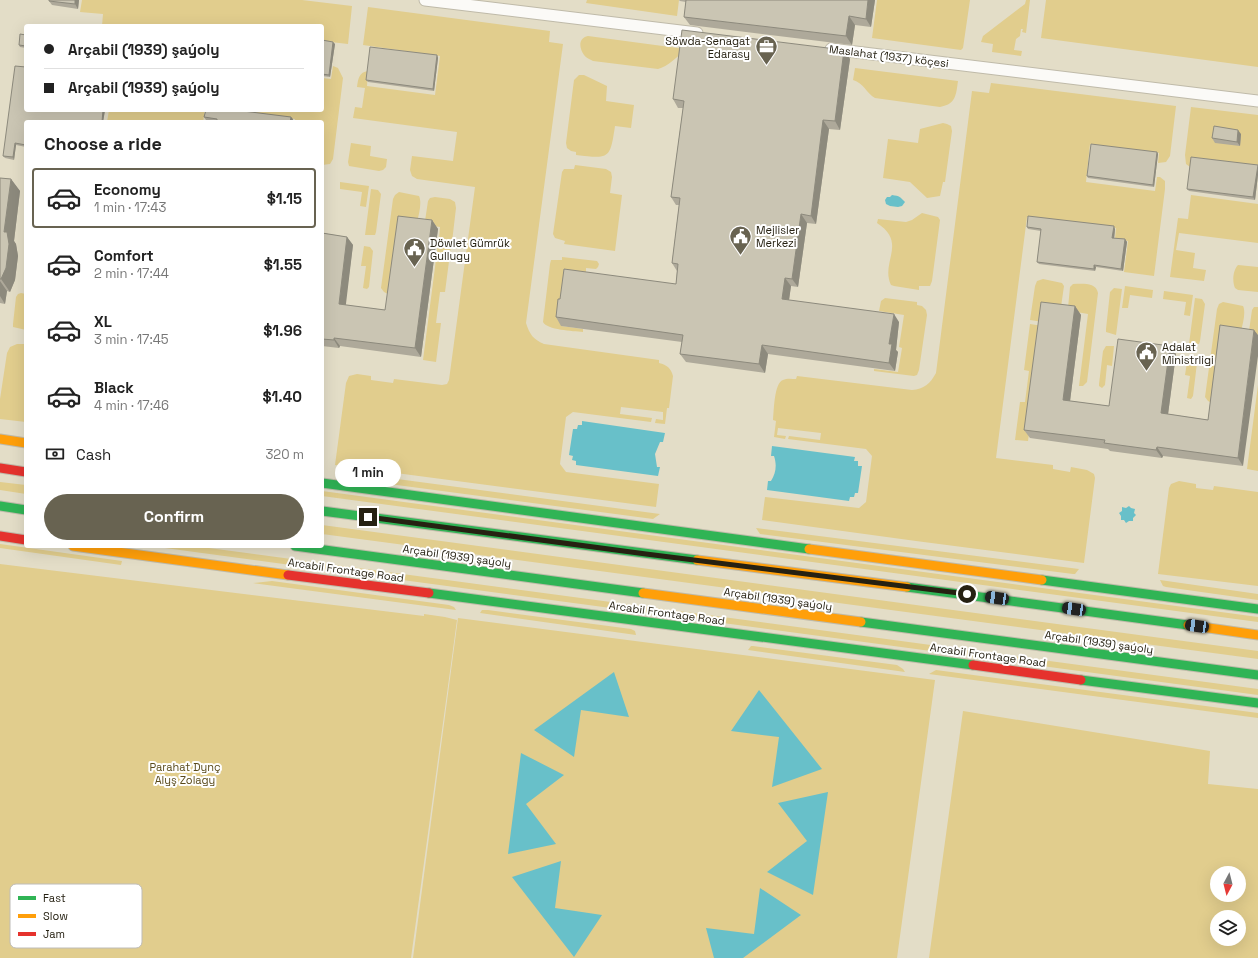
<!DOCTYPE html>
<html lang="en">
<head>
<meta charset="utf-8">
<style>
	:root { --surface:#fff; --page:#f2f2f2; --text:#222; --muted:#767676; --line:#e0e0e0; --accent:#686351 }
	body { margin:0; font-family:"Space Grotesk",sans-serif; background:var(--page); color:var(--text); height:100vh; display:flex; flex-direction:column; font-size:15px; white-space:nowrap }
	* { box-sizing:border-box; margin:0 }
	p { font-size:13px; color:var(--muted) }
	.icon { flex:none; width:22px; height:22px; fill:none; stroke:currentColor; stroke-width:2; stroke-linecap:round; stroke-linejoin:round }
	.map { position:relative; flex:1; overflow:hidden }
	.drawer { position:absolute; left:24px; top:120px; width:300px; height:428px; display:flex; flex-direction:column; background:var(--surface); border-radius:4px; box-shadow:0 4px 16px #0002 }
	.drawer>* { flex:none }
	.banner { position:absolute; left:24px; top:24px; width:300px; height:88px; border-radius:4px; box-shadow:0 4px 16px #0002; display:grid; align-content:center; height:88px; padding:0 20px; background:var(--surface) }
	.needle { width:26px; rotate:187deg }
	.tools { position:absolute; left:1210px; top:866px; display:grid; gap:8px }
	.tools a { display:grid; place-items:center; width:36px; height:36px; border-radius:50%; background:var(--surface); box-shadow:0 4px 16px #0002; font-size:20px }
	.end { position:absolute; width:18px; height:18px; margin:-9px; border:5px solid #262112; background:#fff; box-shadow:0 0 0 2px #fff }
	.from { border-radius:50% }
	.bubble { position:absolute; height:28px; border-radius:14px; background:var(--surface); box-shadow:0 4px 16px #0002; font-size:13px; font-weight:600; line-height:28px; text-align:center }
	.car { position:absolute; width:12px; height:24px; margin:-12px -6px; border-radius:5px; box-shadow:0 0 3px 1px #0007; background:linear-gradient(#222 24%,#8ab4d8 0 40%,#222 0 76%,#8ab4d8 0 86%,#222 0) }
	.banner b { display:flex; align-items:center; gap:14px; height:38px; font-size:15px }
	.banner b+b { border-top:1px solid var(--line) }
	.banner i { width:10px; height:10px; background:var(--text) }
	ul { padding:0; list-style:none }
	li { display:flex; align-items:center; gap:12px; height:60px; margin:0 8px 6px; padding:0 12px; border:2px solid transparent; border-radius:4px }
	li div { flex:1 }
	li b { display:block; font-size:15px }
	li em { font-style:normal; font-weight:600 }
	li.current { border-color:var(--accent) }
	li>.icon { width:36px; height:36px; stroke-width:1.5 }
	h2 { padding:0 20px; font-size:18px; line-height:48px }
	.pay { display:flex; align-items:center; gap:10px; height:44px; padding:0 20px; font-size:15px }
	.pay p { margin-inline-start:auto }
	.button { display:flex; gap:8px; margin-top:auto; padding:8px 20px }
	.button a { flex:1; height:46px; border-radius:24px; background:var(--accent); color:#fff; font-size:16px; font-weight:600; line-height:46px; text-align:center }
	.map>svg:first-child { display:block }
</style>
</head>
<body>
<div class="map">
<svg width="1258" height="958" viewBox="0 0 1258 958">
	<rect width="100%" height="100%" fill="#e3ddc7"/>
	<path fill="#e1cd8d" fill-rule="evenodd" d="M82,0H302L352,6L348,44L322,41V26H102L103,14L80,12Z
		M587,0H679L677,16L586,3Z
		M877,0H970L963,48L961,50L872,38Z
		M1026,0H1030L1026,33L1022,32L1023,29H1021L1020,36L1016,39L1014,50L1022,51L1021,56L992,52L993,44L981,42L983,36L1025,4Z
		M1046,0H1258V67L1041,38Z
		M368,7L550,31L549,42L563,44L526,323C530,335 533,339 544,344L659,360V363C667,365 671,368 673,376L669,408H667L665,424L655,423L656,419L663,420V412L621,407L620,414L652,418L651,422L573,412L566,417L560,464L566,472L659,484L656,507L335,465L346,383L349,376L357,374L371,376V380L393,383L394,379L442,385L447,384L449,380L475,187L417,179L412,176L410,170L412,156L453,161L457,132L353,118L355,107L362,108L365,88L357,87C358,79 359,72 368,71L367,86L435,95L440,56L363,45Z
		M588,36L685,49C680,55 667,67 658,69L593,61C590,59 586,58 584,55C579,48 578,38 588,36Z
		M333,66L338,68L343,78L333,159L330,164L322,165V122H295V119L226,110H322V78L331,79Z
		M855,68L958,81C956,95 956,104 940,107L875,98C866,93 864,83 853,80Z
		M579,75H584L607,86L606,101L634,105L631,128L615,126C610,159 610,159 576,155V152L571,151L567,148L566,143L574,80Z
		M991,83L1176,106L1170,156L1166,162L1158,163L1159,153L1090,144L1086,182L1155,191L1157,177H1160L1165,181V189L1154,276L1124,272L1128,241L1115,239L1116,228L1027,217L996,458L1053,465V469L1070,472L1071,467L1087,470L1094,474L1095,478L1084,563L916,541L762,520L765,497L859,508L866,502L872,456L866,449L788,439L789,436L820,440L821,433L778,428L777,435L786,436L785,439L774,437L776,421L773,420C774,411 774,383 783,380C787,378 792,379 796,379L797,376L912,390C924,389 930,384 936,373L972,91L989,93Z
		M1191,107L1258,115V166L1193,157L1190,167L1186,164L1185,155Z
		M109,110H205L203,122H107Z
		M943,123L947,124L951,126L952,131L945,182H943L940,196L927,198L910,182L883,178L888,139L918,143L920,129Z
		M351,143L371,146L370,156L387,159L386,167L383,170L379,171L349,166L348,162Z
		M575,165L606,169L611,172L612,177L610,193L622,195L615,251L564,244L565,241L555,238L553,234L562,172L564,169H574Z
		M340,182L369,186L366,207L360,206L362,192L340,189Z
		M371,189L378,190L381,194L376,232L375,235H365Z
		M399,192L419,196C427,212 396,276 388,294L384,292L381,288L393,199L395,195Z
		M1191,195L1258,204V243L1179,233L1176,250L1195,253L1193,268L1206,270L1204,281L1170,277L1178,218L1188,219Z
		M435,197L450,199L455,202L456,208L452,242L439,240L440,227L428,225L425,221L428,201L430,198Z
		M922,213L938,217L940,220L932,281L930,286H919V290L894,286L891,285C880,262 908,243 877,223L878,219L906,222L912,220Z
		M438,244L451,246L445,292H440L436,323H441L436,362L423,360Z
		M364,246L370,247L373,251L369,287L367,289L363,288L366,266H361Z
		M562,257L597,261L599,264L598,267L596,269L586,268V273L563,307L561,326L583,329V332C573,331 547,330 543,322L550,264L551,260H562Z
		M1238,265L1258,267V292L1238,290L1235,288C1232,281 1233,270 1238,265Z
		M1043,279L1062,283L1064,286L1061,307L1043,322L1030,320L1035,286L1037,281Z
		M1073,284C1082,284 1096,282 1098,293L1087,382L1083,386H1079L1088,314L1071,311L1068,308L1070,287Z
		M1125,286L1153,290L1152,298L1130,295L1128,308H1122Z
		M1114,288L1122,289L1116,335L1106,332V329L1110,292Z
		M1164,291L1193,295L1190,316L1184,315L1186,302L1163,299Z
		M21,293L26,294V330L13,327V324L16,297L18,294Z
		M885,298L917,302V305L922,306L926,310L927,315L919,370L917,375L914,376L874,371V369L898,372L902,348L899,347L904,315L879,311L881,301Z
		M1195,298L1202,299L1205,304L1200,341L1199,344H1189Z
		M1223,302L1243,306C1251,321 1219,386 1212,403L1208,401L1205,397L1217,309L1219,304Z
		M1254,307H1258V335L1249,331L1252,310Z
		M1030,324L1043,326L1028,441L1015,440L1020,402H1025L1029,371L1024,370Z
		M17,344H26V422L0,419V399L7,353L10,347Z
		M1106,346H1114L1112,366L1107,365L1105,385L1102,388L1099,386V384L1103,351Z
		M1188,356L1195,357L1197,363L1193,396L1191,399L1187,398L1190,376L1185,375Z
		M1258,385V471L1247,469Z
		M337,471L660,514L653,519L344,478Z
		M1179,481L1196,484V488L1213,490L1214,486L1258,492V586L1158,574L1169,488L1171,484Z
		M0,482L26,485V494L0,490Z
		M322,491L1258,617V622L322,496Z
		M322,525L1258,651V659L322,534Z
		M756,528L1079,569L1075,574H1073L760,534Z
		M0,544L122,561L121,565L0,548Z
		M150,546H194L1258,689V695Z
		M0,564L424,616V614L445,617L457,620L411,958H0Z
		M1160,580L1258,594V600L1166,587L1163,586Z
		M272,581L449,605L454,607L456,610L253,583Z
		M482,610H488L631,629L635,631L636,635L480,613Z
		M458,618L935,680L897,958H413Z
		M751,646H753L897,665L903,669L905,672L748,650Z
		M936,670L1258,713V718L929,674Z
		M963,711L1210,751L1208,784L1258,789V958H929ZM1217,873H1239V895H1217ZM1217,917H1239V939H1217Z"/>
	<path fill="#68c0c9" d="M892,195C900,196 900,197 905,202L902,206L898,207L890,206L886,204L885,200L887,197H890Z
		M582,421L665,433L663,442H660L655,454L657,467H660L658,476L576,465V461L572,460L573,456L569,455L573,429H577L578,425H582Z
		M772,446L855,457L854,461H858V466H862L858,493H855L854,497H850L849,501L767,490L768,481H771C776,473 777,465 774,456H771Z
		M1129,506L1131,508L1135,509L1134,513L1136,515L1133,518V521H1129L1126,523L1124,520H1121V516L1119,513L1122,511V507L1126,508Z
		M614,672L629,717L581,710L574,757L534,730Z
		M759,690L822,769L772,787L779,737L731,731Z
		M521,753L564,775L526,804L556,844L508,854Z
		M828,792L813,895L767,872L807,841L778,803Z
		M561,861L555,908L602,915L574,957L512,877Z
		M760,888L801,915L743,958H714L706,928L754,934Z"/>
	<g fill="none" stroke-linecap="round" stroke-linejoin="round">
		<defs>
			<path id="street" d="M425,0L697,33
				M831,49L1258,101"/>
			<path id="fast" d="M322,483L809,549
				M0,506L26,510
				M322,511L697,560
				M295,546L643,593
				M1042,580L1258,609
				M907,587L1188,625
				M429,593L973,665
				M861,622L1258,675
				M1081,680L1258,703"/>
			<path id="slow" d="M0,439L26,443
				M73,546L288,575
				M809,549L1042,580
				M697,560L907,587
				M643,593L861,622
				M1188,625L1258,635"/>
			<path id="jam" d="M0,468L26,472
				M0,536L26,540
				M288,575L429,593
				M973,665L1081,680"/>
		</defs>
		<use href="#street" stroke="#bfbaa9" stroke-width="13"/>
		<use href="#fast" stroke="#bfbaa9" stroke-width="11"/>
		<use href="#slow" stroke="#bfbaa9" stroke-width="11"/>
		<use href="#jam" stroke="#bfbaa9" stroke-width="11"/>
		<use href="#street" stroke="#fbfaf7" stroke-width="11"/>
		<use href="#fast" stroke="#30b455" stroke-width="9"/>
		<use href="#slow" stroke="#ff9f0a" stroke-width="9"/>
		<use href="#jam" stroke="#e5322d" stroke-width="9"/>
	</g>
	<path fill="#aea99a" d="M79,0L78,9L52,5L49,1Z
		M679,0H875L871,27L855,25L852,45L690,25L684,17L686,2L680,1Z
		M26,35V48L20,47L19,45Z
		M322,40L335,44L330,77L322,76Z
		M844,50L850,59L840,130L829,129L816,224L807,223L798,287L791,286L789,300L899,322L896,350L898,352L895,371L768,354L765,373L686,362L680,354L682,342L561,326L556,317L560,299L676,284L677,271L672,263L679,205H676L671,197L683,108H678L673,99Z
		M437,55L438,58L434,91L368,82L366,80Z
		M26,110H105L103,122H26V147L16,145L14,160L5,158L3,156Z
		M204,117L293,119L292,122H217V121L206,120Z
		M1241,134L1240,146L1215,143L1212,138Z
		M1157,152L1158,154L1154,187L1088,178L1087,176Z
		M1258,166V175L1255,200L1189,191L1187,189Z
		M0,178L11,179L20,191L14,241L16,244L18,256L15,280L10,292L7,291L5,304L0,303Z
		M432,220L438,229L421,357L340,346L339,348L322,346V233L347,237L353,245L345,305L385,310Z
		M1027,227L1115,229L1114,238L1125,239L1127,242L1123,271L1096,267L1095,271L1039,264L1037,262L1041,231L1028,229Z
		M1075,306L1081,315L1070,401L1109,406L1176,354L1168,414L1208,420L1220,325L1243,466L1163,456L1162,458L1110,451L1108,449L1030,438L1024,430Z"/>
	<path fill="#8d8a7d" d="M75,0H79L78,9L75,4Z
		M868,0H875L871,27L866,19Z
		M849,16L855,25L852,45L846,36Z
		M333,42L335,44L330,77L329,75Z
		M844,50L850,59L840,130L835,121Z
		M437,55L438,58L434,91L433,89Z
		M103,110H105L103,122H102Z
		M291,117L293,119L292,122H290Z
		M823,120L829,129L816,224L811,216Z
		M1238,130L1241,134L1240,146L1237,142Z
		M15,143L16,145L14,160L13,157Z
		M1157,152L1158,154L1154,187L1153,185Z
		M1258,165V175L1255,200L1253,197Z
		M11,179L20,191L14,241L16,244L18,256L15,280L10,292L1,279L4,232Z
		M801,214L807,223L798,287L792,279Z
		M432,220L438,229L421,357L415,348Z
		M1114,226L1115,229L1114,240L1112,238Z
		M347,237L353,245L345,312L339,304Z
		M1125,239L1127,242L1123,271L1121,269Z
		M1094,265L1096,267L1095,271L1094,269Z
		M785,278L791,286L788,307L782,299Z
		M0,281L7,291L5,304L0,296Z
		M1075,306L1081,315L1069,409L1063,400Z
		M894,314L899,322L896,350L898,352L895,371L889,363V344Z
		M1254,330L1258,335V356L1243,466L1238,458Z
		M334,338L340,346L339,348L334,340Z
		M762,345L768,354L765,373L759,364Z
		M1170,346L1176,354L1167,422L1161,413Z
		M1157,447L1163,456L1162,458L1156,450Z"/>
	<path fill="#cac5b3" stroke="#8d8a7d" d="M49,0H75V4L49,1Z
		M686,0H868L866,19L849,16L846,36L684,17Z
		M682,30L844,50L835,121L823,120L811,216L801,214L792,279L785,278L782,299L894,314L889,344H892L889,363L762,345L759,364L680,354L683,335L556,317L558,299H560L564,269L676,284L678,264L672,263L680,198L671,197L684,101L673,99Z
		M20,34L26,35V46L19,45Z
		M322,40L333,42L329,75L322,74Z
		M370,47L437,55L433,89L366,80Z
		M15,66L26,67V110H103L102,122H26V145L15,143L13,157L3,156Z
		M206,110H235L291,117L290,122H217V119L204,117Z
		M1214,126L1238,130L1237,142L1212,138Z
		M1091,144L1157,152L1153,185L1087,176Z
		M1191,157L1258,165L1253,197L1187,189Z
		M0,178L11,179L4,232H7L9,244L6,268L1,279H0Z
		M398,216L432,220L415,348L334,338V340L322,339V233L347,237L339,304L385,310Z
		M1028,216L1114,226L1112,238L1125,239L1121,269L1094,265V269L1037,262L1041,229L1027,227Z
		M1041,302L1075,306L1063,400L1109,406L1118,339L1170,346L1161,413L1208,420L1220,325L1254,330L1238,458L1157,447L1156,450L1104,443L1105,440L1024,430Z"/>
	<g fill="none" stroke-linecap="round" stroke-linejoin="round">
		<path stroke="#262112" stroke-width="5" d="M368,517L646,554L967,594"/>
	</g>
	<defs>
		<symbol id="office-pin" viewBox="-11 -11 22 30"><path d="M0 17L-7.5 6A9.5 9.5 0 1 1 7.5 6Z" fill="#686351" stroke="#fff"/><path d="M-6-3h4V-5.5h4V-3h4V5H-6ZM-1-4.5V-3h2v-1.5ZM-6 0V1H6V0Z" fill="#fff"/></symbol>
		<symbol id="civic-pin" viewBox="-11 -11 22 30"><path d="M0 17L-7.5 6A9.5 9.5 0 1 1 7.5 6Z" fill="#686351" stroke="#fff"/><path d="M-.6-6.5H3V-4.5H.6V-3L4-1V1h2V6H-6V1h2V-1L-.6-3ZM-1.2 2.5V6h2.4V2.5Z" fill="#fff"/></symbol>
	</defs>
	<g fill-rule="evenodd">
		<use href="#office-pin" x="754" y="34" width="25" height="34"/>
		<use href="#civic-pin" x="728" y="224" width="25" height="34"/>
		<use href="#civic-pin" x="402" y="236" width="25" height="34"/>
		<use href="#civic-pin" x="1134" y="340" width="25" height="34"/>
	</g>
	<g text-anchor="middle" stroke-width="4" stroke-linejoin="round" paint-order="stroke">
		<g font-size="11" fill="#262112" stroke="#fff" text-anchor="start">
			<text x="750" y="45" text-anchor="end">Söwda-Senagat<tspan x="750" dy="13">Edarasy</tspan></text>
			<text x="756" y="234">Mejlisler<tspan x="756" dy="13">Merkezi</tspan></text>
			<text x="430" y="247">Döwlet Gümrük<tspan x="430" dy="13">Gullugy</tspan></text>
			<text x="1162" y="351">Adalat<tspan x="1162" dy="13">Ministrligi</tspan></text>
		</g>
		<g font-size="11" fill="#262112" stroke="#fff">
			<text transform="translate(889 56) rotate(7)" y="4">Maslahat (1937) köçesi</text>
			<text transform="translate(457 556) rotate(8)" y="4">Arçabil (1939) şaýoly</text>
			<text transform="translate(346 570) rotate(8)" y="4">Arcabil Frontage Road</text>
			<text transform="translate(778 599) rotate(8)" y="4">Arçabil (1939) şaýoly</text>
			<text transform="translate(667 613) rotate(8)" y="4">Arcabil Frontage Road</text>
			<text transform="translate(1099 642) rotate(8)" y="4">Arçabil (1939) şaýoly</text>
			<text transform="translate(988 655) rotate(8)" y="4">Arcabil Frontage Road</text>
		</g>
		<g font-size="11" fill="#594a1b" stroke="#fff">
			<text x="185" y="771">Parahat Dynç<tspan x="185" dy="13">Alyş Zolagy</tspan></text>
		</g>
	</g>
	<rect x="10" y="884" width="132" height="64" rx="6" fill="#fff" stroke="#bebcb8" stroke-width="1"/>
	<rect x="18" y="896" width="18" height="4" fill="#30b455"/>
	<rect x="18" y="914" width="18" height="4" fill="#ff9f0a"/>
	<rect x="18" y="932" width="18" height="4" fill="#e5322d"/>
	<g font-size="11" fill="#262112">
		<text x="43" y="902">Fast</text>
		<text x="43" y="920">Slow</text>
		<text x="43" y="938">Jam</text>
	</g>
</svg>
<div class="tools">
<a><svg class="needle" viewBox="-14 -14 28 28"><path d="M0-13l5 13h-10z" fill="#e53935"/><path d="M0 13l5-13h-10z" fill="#767676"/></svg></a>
<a><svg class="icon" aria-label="layers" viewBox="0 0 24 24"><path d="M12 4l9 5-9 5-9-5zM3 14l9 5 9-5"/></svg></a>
</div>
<i class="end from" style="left:967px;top:594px"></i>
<i class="end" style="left:368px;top:517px"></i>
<div class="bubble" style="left:335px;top:459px;width:66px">1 min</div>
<i class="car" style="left:997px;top:598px;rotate:278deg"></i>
<i class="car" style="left:1074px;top:609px;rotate:278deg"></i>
<i class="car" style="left:1197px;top:626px;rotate:278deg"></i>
<div class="banner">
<b><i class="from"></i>Arçabil (1939) şaýoly</b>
<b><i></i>Arçabil (1939) şaýoly</b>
</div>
<section class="drawer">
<h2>Choose a ride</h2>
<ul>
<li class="current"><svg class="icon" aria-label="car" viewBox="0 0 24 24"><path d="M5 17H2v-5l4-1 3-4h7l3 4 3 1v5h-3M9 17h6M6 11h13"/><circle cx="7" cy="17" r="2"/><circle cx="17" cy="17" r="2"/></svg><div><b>Economy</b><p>1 min · 17:43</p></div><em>$1.15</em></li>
<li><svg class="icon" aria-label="car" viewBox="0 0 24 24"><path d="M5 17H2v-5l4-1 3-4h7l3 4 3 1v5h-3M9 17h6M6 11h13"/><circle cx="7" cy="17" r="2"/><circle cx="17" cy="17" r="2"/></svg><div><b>Comfort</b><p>2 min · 17:44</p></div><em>$1.55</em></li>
<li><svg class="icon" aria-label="car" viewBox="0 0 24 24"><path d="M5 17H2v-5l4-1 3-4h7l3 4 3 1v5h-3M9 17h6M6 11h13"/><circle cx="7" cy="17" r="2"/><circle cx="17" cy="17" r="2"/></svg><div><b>XL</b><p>3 min · 17:45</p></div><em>$1.96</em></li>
<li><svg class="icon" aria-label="car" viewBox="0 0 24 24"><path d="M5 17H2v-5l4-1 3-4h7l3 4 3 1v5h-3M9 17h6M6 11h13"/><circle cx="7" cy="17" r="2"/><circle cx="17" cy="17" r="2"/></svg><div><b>Black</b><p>4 min · 17:46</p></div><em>$1.40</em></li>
</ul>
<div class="pay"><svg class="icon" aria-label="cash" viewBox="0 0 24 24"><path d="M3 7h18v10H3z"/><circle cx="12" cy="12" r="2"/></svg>Cash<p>320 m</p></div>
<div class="button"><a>Confirm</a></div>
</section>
</div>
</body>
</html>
